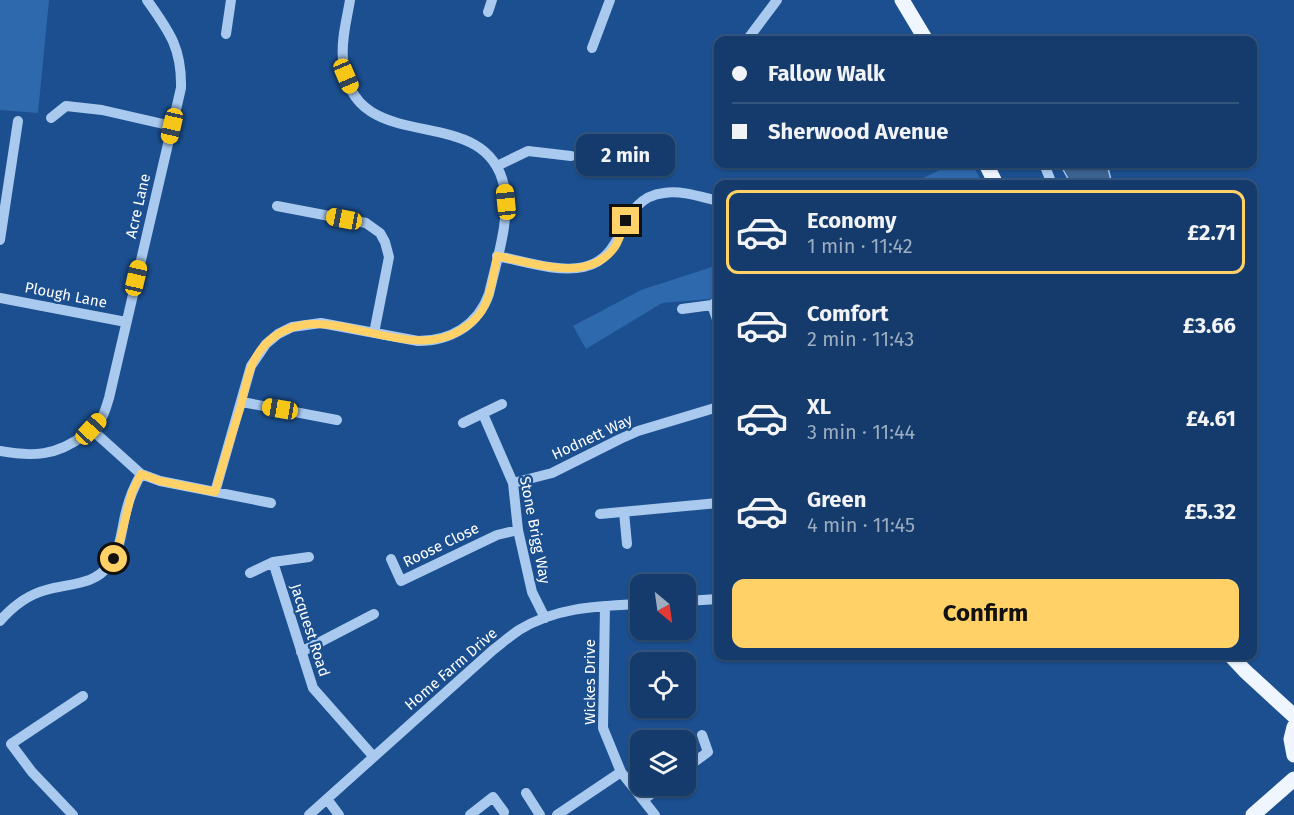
<!DOCTYPE html>
<html lang="en">
<head>
<meta charset="utf-8">
<style>
	:root { --surface:#143b6b; --page:#1d4271; --text:#f1f3f6; --muted:#9dadc1; --line:#33557e; --accent:#ffd166 }
	body { margin:0; font-family:"Fira Sans",sans-serif; background:var(--page); color:var(--text); height:100vh; display:flex; flex-direction:column; font-size:22px; white-space:nowrap }
	* { box-sizing:border-box; margin:0 }
	p { font-size:20px; color:var(--muted) }
	.icon { flex:none; width:33px; height:33px; fill:none; stroke:currentColor; stroke-width:2; stroke-linecap:round; stroke-linejoin:round }
	.map { position:relative; flex:1; overflow:hidden }
	.panel { position:absolute; left:714px; top:180px; width:543px; height:480px; display:flex; flex-direction:column; background:var(--surface); border-radius:12px; box-shadow:0 2px 4px #0004,0 0 0 2px var(--line) }
	.panel>* { flex:none }
	.top-card { position:absolute; left:714px; top:36px; width:543px; height:132px; border-radius:12px; box-shadow:0 2px 4px #0004,0 0 0 2px var(--line); display:grid; align-content:center; height:132px; padding:0 18px; background:var(--surface) }
	.needle { width:39px; rotate:151deg }
	.controls { position:absolute; left:630px; top:574px; display:grid; gap:12px }
	.controls a { display:grid; place-items:center; width:66px; height:66px; border-radius:12px; background:var(--surface); box-shadow:0 2px 4px #0004,0 0 0 2px var(--line); font-size:30px }
	.end { position:absolute; width:27px; height:27px; margin:-14px; border:8px solid #ffd166; background:#111; box-shadow:0 0 0 3px #111 }
	.from { border-radius:50% }
	.bubble { position:absolute; height:42px; border-radius:12px; background:var(--surface); box-shadow:0 2px 4px #0004,0 0 0 2px var(--line); font-size:20px; font-weight:700; line-height:42px; text-align:center }
	.car { position:absolute; width:18px; height:36px; margin:-18px -9px; border-radius:8px; box-shadow:0 0 4px 2px #0007; background:linear-gradient(#f5c518 24%,#345 0 40%,#f5c518 0 76%,#345 0 86%,#f5c518 0) }
	.top-card b { display:flex; align-items:center; gap:21px; height:57px; font-size:22px }
	.top-card b+b { border-top:2px solid var(--line) }
	.top-card i { width:15px; height:15px; background:var(--text) }
	ul { padding:10px 0 0; list-style:none }
	li { display:flex; align-items:center; gap:18px; height:84px; margin:0 12px 9px; padding:0 6px; border:3px solid transparent; border-radius:12px }
	li div { flex:1 }
	li b { display:block; font-size:22px }
	li em { font-style:normal; font-weight:700 }
	li.active { border-color:var(--accent) }
	li>.icon { width:54px; height:54px; stroke-width:1.5 }
	.action { display:flex; gap:12px; margin-top:auto; padding:12px 18px }
	.action a { flex:1; height:69px; border-radius:12px; background:var(--accent); color:#111; font-size:24px; font-weight:700; line-height:69px; text-align:center }
	.map>svg:first-child { display:block }
</style>
</head>
<body>
<div class="map">
<svg width="1294" height="815" viewBox="0 0 1294 815">
	<rect width="100%" height="100%" fill="#1b4f8f"/>
	<path fill="#2e69ad" d="M0,0H49L38,113L0,110Z
		M953,164H972L983,184H910Z
		M718,265V293L710,299L662,303L586,349L573,326L641,290Z"/>
	<path fill="#3c6290" stroke="#9cc4f0" stroke-width="1.5" d="M1060,164H1107L1112,184H1071Z"/>
	<g fill="none" stroke-linecap="round" stroke-linejoin="round">
		<path stroke="#a9c9ee" stroke-width="10" d="M488,12L492,0
			M226,34L231,0
			M747,40L777,0
			M592,48L610,0
			M51,118L66,106L102,110L172,126
			M1044,164L1052,184
			M497,166L528,151L571,156
			M277,206L366,223L380,233L385,242L389,257L374,333
			M0,240L18,121
			M497,256C522,261 559,273 584,267C629,257 617,198 664,193C681,190 701,197 718,201
			M0,298L126,322
			M712,305L718,322
			M682,309L712,305L718,300
			M242,402L337,420
			M483,414L513,483L518,530L532,592L545,618
			M463,423L502,404
			M91,429L141,474L160,481L271,503
			M0,451C32,457 57,456 84,435C89,431 96,426 101,419C105,413 107,404 109,398L181,88C182,48 169,31 147,0
			M513,483L552,473L620,439L638,431L718,407
			M215,492L251,366L266,344L278,334L292,327L321,323L418,341C451,341 478,325 489,294C496,262 511,218 504,186C485,97 351,163 343,59C341,39 347,19 350,0
			M624,512L627,544
			M600,514L718,503
			M391,559L401,581L497,535L518,530
			M273,562L313,688L373,756
			M250,573L273,562L309,557
			M686,601L718,599
			M605,606L603,728L621,772L655,815
			M0,621C13,606 27,595 46,590C68,583 94,586 109,565C122,548 121,528 127,508C130,496 135,485 141,474
			M301,652L374,614
			M686,768L708,752L702,735
			M526,793L540,815
			M327,799L339,815
			M643,800L662,786
			M73,815L32,772L11,744L83,696
			M309,815L493,650C502,643 510,636 519,630C556,607 598,606 640,604
			M470,815L493,797L504,812
			M557,815L621,772"/>
		<path stroke="#f0f6ff" stroke-width="15" d="M902,0L926,40
			M986,164L996,184
			M1231,656L1245,671L1294,716
			M1294,727L1291,739L1294,755
			M1253,815L1294,779"/>
	</g>
	<g fill="none" stroke-linecap="round" stroke-linejoin="round">
		<path stroke="#ffd166" stroke-width="8" d="M114,559L118,549L132,492L141,474L160,481L215,492C223,464 231,436 240,409C246,387 248,363 264,346C317,287 404,370 464,328C472,323 481,314 485,305C492,290 494,272 497,256C534,263 588,284 615,247C620,239 622,229 626,221"/>
	</g>
	<g text-anchor="middle" stroke-width="4.5" stroke-linejoin="round" paint-order="stroke">
		<g font-size="15" fill="#fff" stroke="#1b4f8f">
			<text transform="translate(138 206) rotate(-77)" y="5">Acre Lane</text>
			<text transform="translate(66 295) rotate(11)" y="5">Plough Lane</text>
			<text transform="translate(592 437) rotate(-25)" y="5">Hodnett Way</text>
			<text transform="translate(535 530) rotate(79)" y="5">Stone Brigg Way</text>
			<text transform="translate(441 545) rotate(-26)" y="5">Roose Close</text>
			<text transform="translate(310 630) rotate(72)" y="5">Jacquest Road</text>
			<text transform="translate(451 669) rotate(-41)" y="5">Home Farm Drive</text>
			<text transform="translate(590 682) rotate(-90)" y="5">Wickes Drive</text>
		</g>
	</g>
</svg>
<div class="controls">
<a><svg class="needle" viewBox="-14 -14 28 28"><path d="M0-13l5 13h-10z" fill="#e53935"/><path d="M0 13l5-13h-10z" fill="#9dadc1"/></svg></a>
<a><svg class="icon" aria-label="locate" viewBox="0 0 24 24"><circle cx="12" cy="12" r="6"/><path d="M12 2v4M12 18v4M2 12h4M18 12h4"/></svg></a>
<a><svg class="icon" aria-label="layers" viewBox="0 0 24 24"><path d="M12 4l9 5-9 5-9-5zM3 14l9 5 9-5"/></svg></a>
</div>
<i class="end from" style="left:114px;top:559px"></i>
<i class="end" style="left:626px;top:221px"></i>
<div class="bubble" style="left:576px;top:134px;width:99px">2 min</div>
<i class="car" style="left:346px;top:76px;rotate:157deg"></i>
<i class="car" style="left:172px;top:126px;rotate:193deg"></i>
<i class="car" style="left:506px;top:202px;rotate:354deg"></i>
<i class="car" style="left:344px;top:219px;rotate:281deg"></i>
<i class="car" style="left:136px;top:278px;rotate:13deg"></i>
<i class="car" style="left:280px;top:409px;rotate:280deg"></i>
<i class="car" style="left:91px;top:429px;rotate:43deg"></i>
<div class="top-card">
<b><i class="from"></i>Fallow Walk</b>
<b><i></i>Sherwood Avenue</b>
</div>
<section class="panel">
<ul>
<li class="active"><svg class="icon" aria-label="car" viewBox="0 0 24 24"><path d="M5 17H2v-5l4-1 3-4h7l3 4 3 1v5h-3M9 17h6M6 11h13"/><circle cx="7" cy="17" r="2"/><circle cx="17" cy="17" r="2"/></svg><div><b>Economy</b><p>1 min · 11:42</p></div><em>£2.71</em></li>
<li><svg class="icon" aria-label="car" viewBox="0 0 24 24"><path d="M5 17H2v-5l4-1 3-4h7l3 4 3 1v5h-3M9 17h6M6 11h13"/><circle cx="7" cy="17" r="2"/><circle cx="17" cy="17" r="2"/></svg><div><b>Comfort</b><p>2 min · 11:43</p></div><em>£3.66</em></li>
<li><svg class="icon" aria-label="car" viewBox="0 0 24 24"><path d="M5 17H2v-5l4-1 3-4h7l3 4 3 1v5h-3M9 17h6M6 11h13"/><circle cx="7" cy="17" r="2"/><circle cx="17" cy="17" r="2"/></svg><div><b>XL</b><p>3 min · 11:44</p></div><em>£4.61</em></li>
<li><svg class="icon" aria-label="car" viewBox="0 0 24 24"><path d="M5 17H2v-5l4-1 3-4h7l3 4 3 1v5h-3M9 17h6M6 11h13"/><circle cx="7" cy="17" r="2"/><circle cx="17" cy="17" r="2"/></svg><div><b>Green</b><p>4 min · 11:45</p></div><em>£5.32</em></li>
</ul>
<div class="action"><a>Confirm</a></div>
</section>
</div>
</body>
</html>
